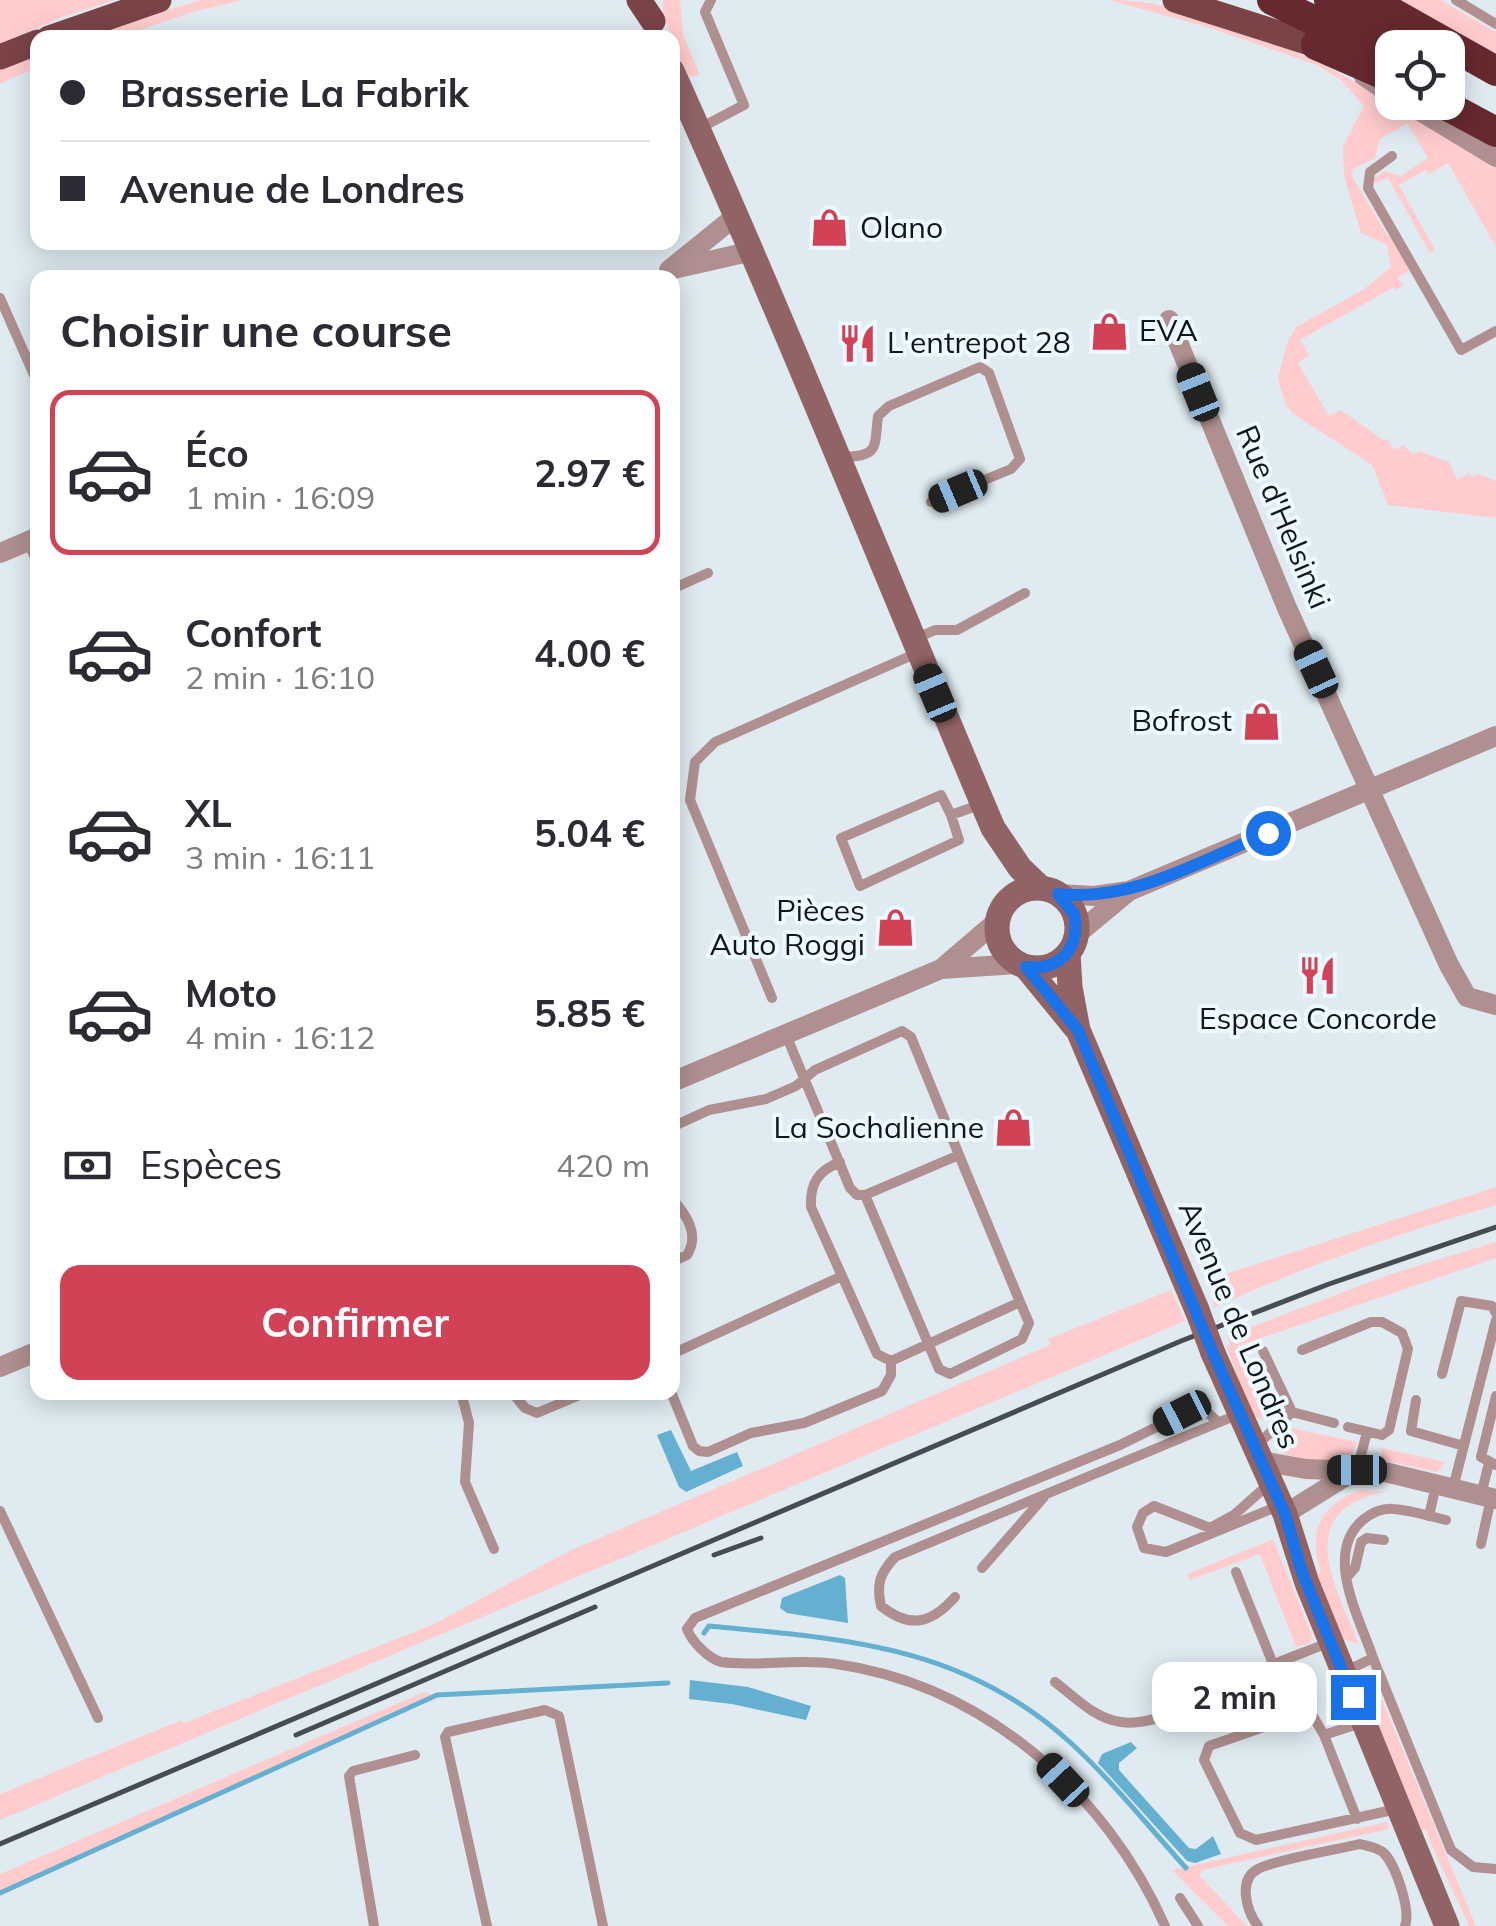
<!DOCTYPE html>
<html lang="fr">
<head>
<meta charset="utf-8">
<style>
	:root { --surface:#fff; --page:#f2f2f3; --text:#2b2b33; --muted:#7c7c81; --line:#e1e1e2; --accent:#d24256 }
	body { margin:0; font-family:Mulish,sans-serif; background:var(--page); color:var(--text); height:100vh; display:flex; flex-direction:column; font-size:38px; white-space:nowrap }
	* { box-sizing:border-box; margin:0 }
	p { font-size:32px; color:var(--muted) }
	.icon { flex:none; width:55px; height:55px; fill:none; stroke:currentColor; stroke-width:2; stroke-linecap:round; stroke-linejoin:round }
	.map { position:relative; flex:1; overflow:hidden }
	.drawer { position:absolute; left:30px; top:270px; width:650px; height:1130px; display:flex; flex-direction:column; background:var(--surface); border-radius:20px; box-shadow:0 5px 25px #0003 }
	.drawer>* { flex:none }
	.guide { position:absolute; left:30px; top:30px; width:650px; height:220px; border-radius:20px; box-shadow:0 5px 25px #0003; display:grid; align-content:center; height:220px; padding:0 30px; background:var(--surface) }
	.controls { position:absolute; left:1375px; top:30px; display:grid; gap:20px }
	.controls a { display:grid; place-items:center; width:90px; height:90px; border-radius:20px; background:var(--surface); box-shadow:0 5px 25px #0003; font-size:50px }
	.end { position:absolute; width:45px; height:45px; margin:-22px; border:12px solid #1a73e8; background:#fff; box-shadow:0 0 0 5px #fff }
	.from { border-radius:50% }
	.bubble { position:absolute; height:70px; border-radius:20px; background:var(--surface); box-shadow:0 5px 25px #0003; font-size:32px; font-weight:700; line-height:70px; text-align:center }
	.car { position:absolute; width:30px; height:60px; margin:-30px -15px; border-radius:12px; box-shadow:0 0 8px 2px #0007; background:linear-gradient(#222 24%,#8ab4d8 0 40%,#222 0 76%,#8ab4d8 0 86%,#222 0) }
	.guide b { display:flex; align-items:center; gap:35px; height:95px; font-size:38px }
	.guide b+b { border-top:2px solid var(--line) }
	.guide i { width:25px; height:25px; background:var(--text) }
	ul { padding:0; list-style:none }
	li { display:flex; align-items:center; gap:30px; height:165px; margin:0 20px 15px; padding:0 10px; border:5px solid transparent; border-radius:20px }
	li div { flex:1 }
	li b { display:block; font-size:38px }
	li em { font-style:normal; font-weight:700 }
	li.on { border-color:var(--accent) }
	li>.icon { width:90px; height:90px; stroke-width:1.5 }
	h2 { padding:0 30px; font-size:45px; line-height:120px }
	.pay { display:flex; align-items:center; gap:25px; height:110px; padding:0 30px; font-size:38px }
	.pay p { margin-inline-start:auto }
	.action { display:flex; gap:20px; margin-top:auto; padding:20px 30px }
	.action a { flex:1; height:115px; border-radius:20px; background:var(--accent); color:#fff; font-size:40px; font-weight:700; line-height:115px; text-align:center }
	.map>svg:first-child { display:block }
</style>
</head>
<body>
<div class="map">
<svg width="1496" height="1926" viewBox="0 0 1496 1926">
	<rect width="100%" height="100%" fill="#dfebf1"/>
	<path fill="#ffcccd" d="M0,0H115L59,18L0,44Z
		M200,0H242L193,12L118,37L79,38Z
		M663,0H680L683,35L700,75L685,77L663,13Z
		M1109,0C1146,0 1172,7 1207,18C1313,50 1402,108 1496,165V247L1448,163L1429,174L1426,170L1399,185L1435,250L1430,253L1388,178L1375,183L1373,180L1384,171L1401,176L1428,158L1407,123L1380,139L1375,158L1353,169L1352,176L1387,235L1394,240L1409,271L1398,277L1403,286L1396,290L1394,287L1300,340L1309,355L1298,363L1329,416L1341,410L1383,440L1388,439L1394,450L1403,445L1413,454L1419,451L1449,462L1457,480L1469,473L1472,477L1478,474L1496,481V518L1388,505L1372,465L1292,413L1285,403L1278,378L1287,343L1296,327L1363,290L1391,267L1387,245L1361,233L1344,176L1343,146L1364,106L1341,80L1317,65L1204,26Z
		M1397,0H1441L1496,32V56Z
		M37,54V67L0,84V69Z
		M1496,1187V1205C1400,1233 1305,1266 1214,1308L1210,1283L1204,1281Z
		M1496,1242V1258L1238,1346L1257,1398L1273,1417L1267,1420L1253,1417L1226,1346L1230,1344L1227,1336L1391,1274Z
		M1171,1290L1185,1321L0,1820V1794L182,1720L184,1723L434,1624L567,1552L1050,1345L1048,1339Z
		M1291,1428L1357,1442L1350,1458C1324,1465 1299,1461 1275,1450Z
		M1381,1448L1446,1462L1437,1472L1383,1460Z
		M1361,1490L1385,1492C1290,1511 1336,1587 1359,1644L1342,1639L1316,1575L1321,1572C1307,1532 1320,1504 1361,1490Z
		M1273,1539L1313,1638L1308,1644L1296,1647L1260,1554L1190,1580L1187,1574Z
		M1374,1681L1476,1926H1469C1455,1893 1438,1863 1426,1830H1422L1364,1694L1365,1687Z
		M424,1692L438,1696L0,1896V1874Z
		M1387,1822L1389,1829L1202,1870L1199,1875L1247,1926H1228L1172,1870Z"/>
	<path fill="#65b0d0" d="M671,1430L691,1471L737,1452L743,1466L686,1492L679,1487L657,1435Z
		M840,1575L845,1578L848,1623L787,1613L780,1608L782,1598Z
		M690,1680L748,1687L811,1706L806,1720L732,1704L689,1699Z
		M1131,1742L1137,1748L1119,1763V1770L1189,1848L1196,1849L1213,1836L1221,1854L1195,1863L1187,1861L1098,1763L1102,1754Z"/>
	<g fill="none" stroke-linecap="round" stroke-linejoin="round">
		<path stroke="#65b0d0" stroke-width="5" d="M704,1633L709,1626C846,1639 964,1645 1072,1744C1113,1782 1148,1826 1186,1868
			M0,1893L437,1695L668,1683"/>
		<path stroke="#af8f8f" stroke-width="10" d="M1456,0L1496,24
			M700,128L744,105L705,12L711,0
			M1392,156L1370,172L1368,188L1461,350L1496,331
			M0,298L38,384
			M842,457C880,456 874,448 878,416L889,406L980,367L989,373L1020,459L1011,469L931,502
			M28,541L38,565
			M672,589L708,573
			M917,638L935,630H957L1025,593
			M951,815L959,840L860,886L841,838L941,795L951,815L982,804
			M772,998L690,800L695,762L715,742L917,653
			M786,1035L850,1188L857,1195H865L959,1155L1020,1302L891,1361L877,1354L811,1207C810,1183 818,1171 840,1162
			M672,1127L709,1110L766,1099L796,1086L815,1070L902,1031L911,1037L959,1155
			M865,1195L939,1369L950,1374L1022,1339L1029,1323L1020,1302
			M672,1199C687,1215 700,1235 687,1255L672,1262
			M1302,1350L1371,1322H1382L1402,1333L1408,1349L1389,1430L1382,1435L1348,1427
			M1263,1351L1292,1412L1334,1423
			M672,1354L842,1276
			M1442,1374L1461,1301L1492,1306L1496,1313
			M461,1392L469,1423L465,1482L494,1549
			M512,1392L525,1408L537,1413L587,1392
			M671,1392L693,1446L699,1451L708,1452L751,1433L804,1423L882,1391L891,1375V1361
			M1496,1396L1481,1457L1496,1465
			M1416,1400L1411,1431L1464,1446
			M1255,1447L1292,1412
			M1357,1470L1367,1432
			M1270,1483L1234,1515L1210,1528L1154,1506L1143,1513L1137,1527L1144,1548L1166,1552L1281,1505
			M1453,1488L1496,1320
			M1481,1495L1489,1463
			M0,1511L98,1718
			M1429,1516L1436,1485
			M1481,1544L1491,1498
			M982,1568L1044,1497
			M1236,1572L1273,1664
			M1347,1577L1355,1568L1361,1542L1367,1538L1384,1540
			M955,1597C931,1624 910,1629 881,1606C876,1584 880,1573 895,1557L1239,1414
			M1373,1658C1360,1618 1322,1553 1364,1519C1372,1513 1382,1508 1393,1509C1410,1510 1429,1516 1446,1520
			M1344,1672L1373,1658L1451,1850L1473,1867L1496,1869
			M1055,1682C1076,1698 1094,1718 1121,1722C1161,1729 1235,1682 1272,1665C1291,1657 1311,1650 1330,1642
			M1324,1735L1361,1723
			M1357,1819L1324,1735L1310,1711L1209,1746L1204,1760L1240,1833L1256,1840L1397,1809
			M1180,1898L1198,1926
			M374,1926L349,1776L353,1771L415,1755
			M487,1926L445,1737L448,1732L545,1710L559,1716L603,1926
			M1165,1926C1106,1792 983,1685 836,1664C798,1658 759,1667 721,1662C708,1658 692,1642 687,1629L695,1618L1120,1445L1193,1409L1207,1412L1218,1422
			M1258,1926C1247,1912 1237,1880 1258,1869C1278,1859 1335,1850 1360,1844C1368,1846 1377,1847 1384,1853C1396,1866 1411,1910 1405,1926"/>
		<path stroke="#af8f8f" stroke-width="20" d="M1364,76L1392,95
			M1405,102L1496,157
			M737,215L669,270L753,251
			M1169,320L1287,608L1449,965L1467,997L1496,1005
			M0,553L38,537
			M1129,891L1496,736
			M1058,894L1094,896L1129,891L1076,935
			M997,921L941,969L1018,964
			M672,1082L941,969
			M0,1367L38,1351
			M1261,1461L1306,1469L1385,1472L1496,1499
			M1285,1514L1351,1473"/>
		<path stroke="#916365" stroke-width="25" d="M672,71C785,321 886,576 993,828L1020,868L1041,888
			M997 928a40 40 0 1 1 80 0a40 40 0 1 1-80 0Z
			M1068,953L1070,987L1078,1030L1197,1310
			M1026,967L1075,1027
			M1213,1353L1285,1514L1307,1583L1447,1926"/>
		<path stroke="#7a4447" stroke-width="25" d="M639,0L653,21
			M1175,0L1316,45
			M49,38L159,0
			M0,57L38,42"/>
		<path stroke="#66292e" stroke-width="30" d="M1272,0L1392,59
			M1329,0L1388,30
			M1370,0L1496,71
			M1316,45L1387,76
			M1440,102L1496,132"/>
		<path stroke="#464c4f" stroke-width="5" d="M714,1555L761,1538
			M296,1735L595,1607
			M0,1844L1181,1341L1329,1284L1496,1227"/>
		<path stroke="#916365" stroke-width="25" d="M1197,1310L1213,1353"/>
	</g>
	<g fill="none" stroke-linecap="round" stroke-linejoin="round">
		<path stroke="#1a73e8" stroke-width="12" d="M1268,833C1200,861 1133,902 1058,894L1074,914C1081,948 1060,971 1026,967L1078,1030L1213,1353L1285,1514L1302,1572L1353,1697"/>
	</g>
	<defs>
		<symbol id="shop-bare" viewBox="-9 -9 18 18"><path d="M-5-2.5h2.3a2.7 3.5 0 0 1 5.4 0H5L5.5 6h-11ZM-1.5-2.5h3a1.5 2.3 0 0 0-3 0Z" fill="#d24256" stroke="#ecf9fe" stroke-width="2.5" paint-order="stroke"/></symbol>
		<symbol id="restaurant-bare" viewBox="-9 -9 18 18"><path d="M-5-6h1v4h1v-4h1v4h1v-4h1v5L-1.5 .5V6h-2V.5L-5-1ZM5-6V6H3V1.5H1.5Q1.5-4 5-6Z" fill="#d24256" stroke="#ecf9fe" stroke-width="2.5" paint-order="stroke"/></symbol>
	</defs>
	<g fill-rule="evenodd">
		<use href="#shop-bare" x="802" y="200" width="55" height="55"/>
		<use href="#shop-bare" x="1082" y="304" width="55" height="55"/>
		<use href="#restaurant-bare" x="830" y="316" width="55" height="55"/>
		<use href="#shop-bare" x="1234" y="694" width="55" height="55"/>
		<use href="#shop-bare" x="868" y="900" width="55" height="55"/>
		<use href="#restaurant-bare" x="1290" y="948" width="55" height="55"/>
		<use href="#shop-bare" x="986" y="1100" width="55" height="55"/>
	</g>
	<g text-anchor="middle" stroke-width="8" stroke-linejoin="round" paint-order="stroke">
		<g font-size="30" fill="#121618" stroke="#ecf9fe" text-anchor="start">
			<text x="860" y="238">Olano</text>
			<text x="1139" y="341">EVA</text>
			<text x="887" y="353">L'entrepot 28</text>
			<text x="1232" y="731" text-anchor="end">Bofrost</text>
			<text x="865" y="921" text-anchor="end">Pièces<tspan x="865" dy="34">Auto Roggi</tspan></text>
			<text x="1318" y="1029" text-anchor="middle">Espace Concorde</text>
			<text x="984" y="1138" text-anchor="end">La Sochalienne</text>
		</g>
		<g font-size="30" fill="#121618" stroke="#ecf9fe">
			<text transform="translate(1283 517) rotate(67)" y="10">Rue d'Helsinki</text>
			<text transform="translate(1239 1325) rotate(67)" y="10">Avenue de Londres</text>
		</g>
	</g>
</svg>
<div class="controls">
<a><svg class="icon" aria-label="locate" viewBox="0 0 24 24"><circle cx="12" cy="12" r="6"/><path d="M12 2v4M12 18v4M2 12h4M18 12h4"/></svg></a>
</div>
<i class="end from" style="left:1268px;top:833px"></i>
<i class="end" style="left:1353px;top:1697px"></i>
<div class="bubble" style="left:1152px;top:1662px;width:165px">2 min</div>
<i class="car" style="left:1198px;top:392px;rotate:338deg"></i>
<i class="car" style="left:958px;top:491px;rotate:247deg"></i>
<i class="car" style="left:1316px;top:669px;rotate:335deg"></i>
<i class="car" style="left:935px;top:693px;rotate:337deg"></i>
<i class="car" style="left:1182px;top:1413px;rotate:243deg"></i>
<i class="car" style="left:1357px;top:1470px;rotate:270deg"></i>
<i class="car" style="left:1063px;top:1780px;rotate:317deg"></i>
<div class="guide">
<b><i class="from"></i>Brasserie La Fabrik</b>
<b><i></i>Avenue de Londres</b>
</div>
<section class="drawer">
<h2>Choisir une course</h2>
<ul>
<li class="on"><svg class="icon" aria-label="car" viewBox="0 0 24 24"><path d="M5 17H2v-5l4-1 3-4h7l3 4 3 1v5h-3M9 17h6M6 11h13"/><circle cx="7" cy="17" r="2"/><circle cx="17" cy="17" r="2"/></svg><div><b>Éco</b><p>1 min · 16:09</p></div><em>2.97 €</em></li>
<li><svg class="icon" aria-label="car" viewBox="0 0 24 24"><path d="M5 17H2v-5l4-1 3-4h7l3 4 3 1v5h-3M9 17h6M6 11h13"/><circle cx="7" cy="17" r="2"/><circle cx="17" cy="17" r="2"/></svg><div><b>Confort</b><p>2 min · 16:10</p></div><em>4.00 €</em></li>
<li><svg class="icon" aria-label="car" viewBox="0 0 24 24"><path d="M5 17H2v-5l4-1 3-4h7l3 4 3 1v5h-3M9 17h6M6 11h13"/><circle cx="7" cy="17" r="2"/><circle cx="17" cy="17" r="2"/></svg><div><b>XL</b><p>3 min · 16:11</p></div><em>5.04 €</em></li>
<li><svg class="icon" aria-label="car" viewBox="0 0 24 24"><path d="M5 17H2v-5l4-1 3-4h7l3 4 3 1v5h-3M9 17h6M6 11h13"/><circle cx="7" cy="17" r="2"/><circle cx="17" cy="17" r="2"/></svg><div><b>Moto</b><p>4 min · 16:12</p></div><em>5.85 €</em></li>
</ul>
<div class="pay"><svg class="icon" aria-label="cash" viewBox="0 0 24 24"><path d="M3 7h18v10H3z"/><circle cx="12" cy="12" r="2"/></svg>Espèces<p>420 m</p></div>
<div class="action"><a>Confirmer</a></div>
</section>
</div>
</body>
</html>
